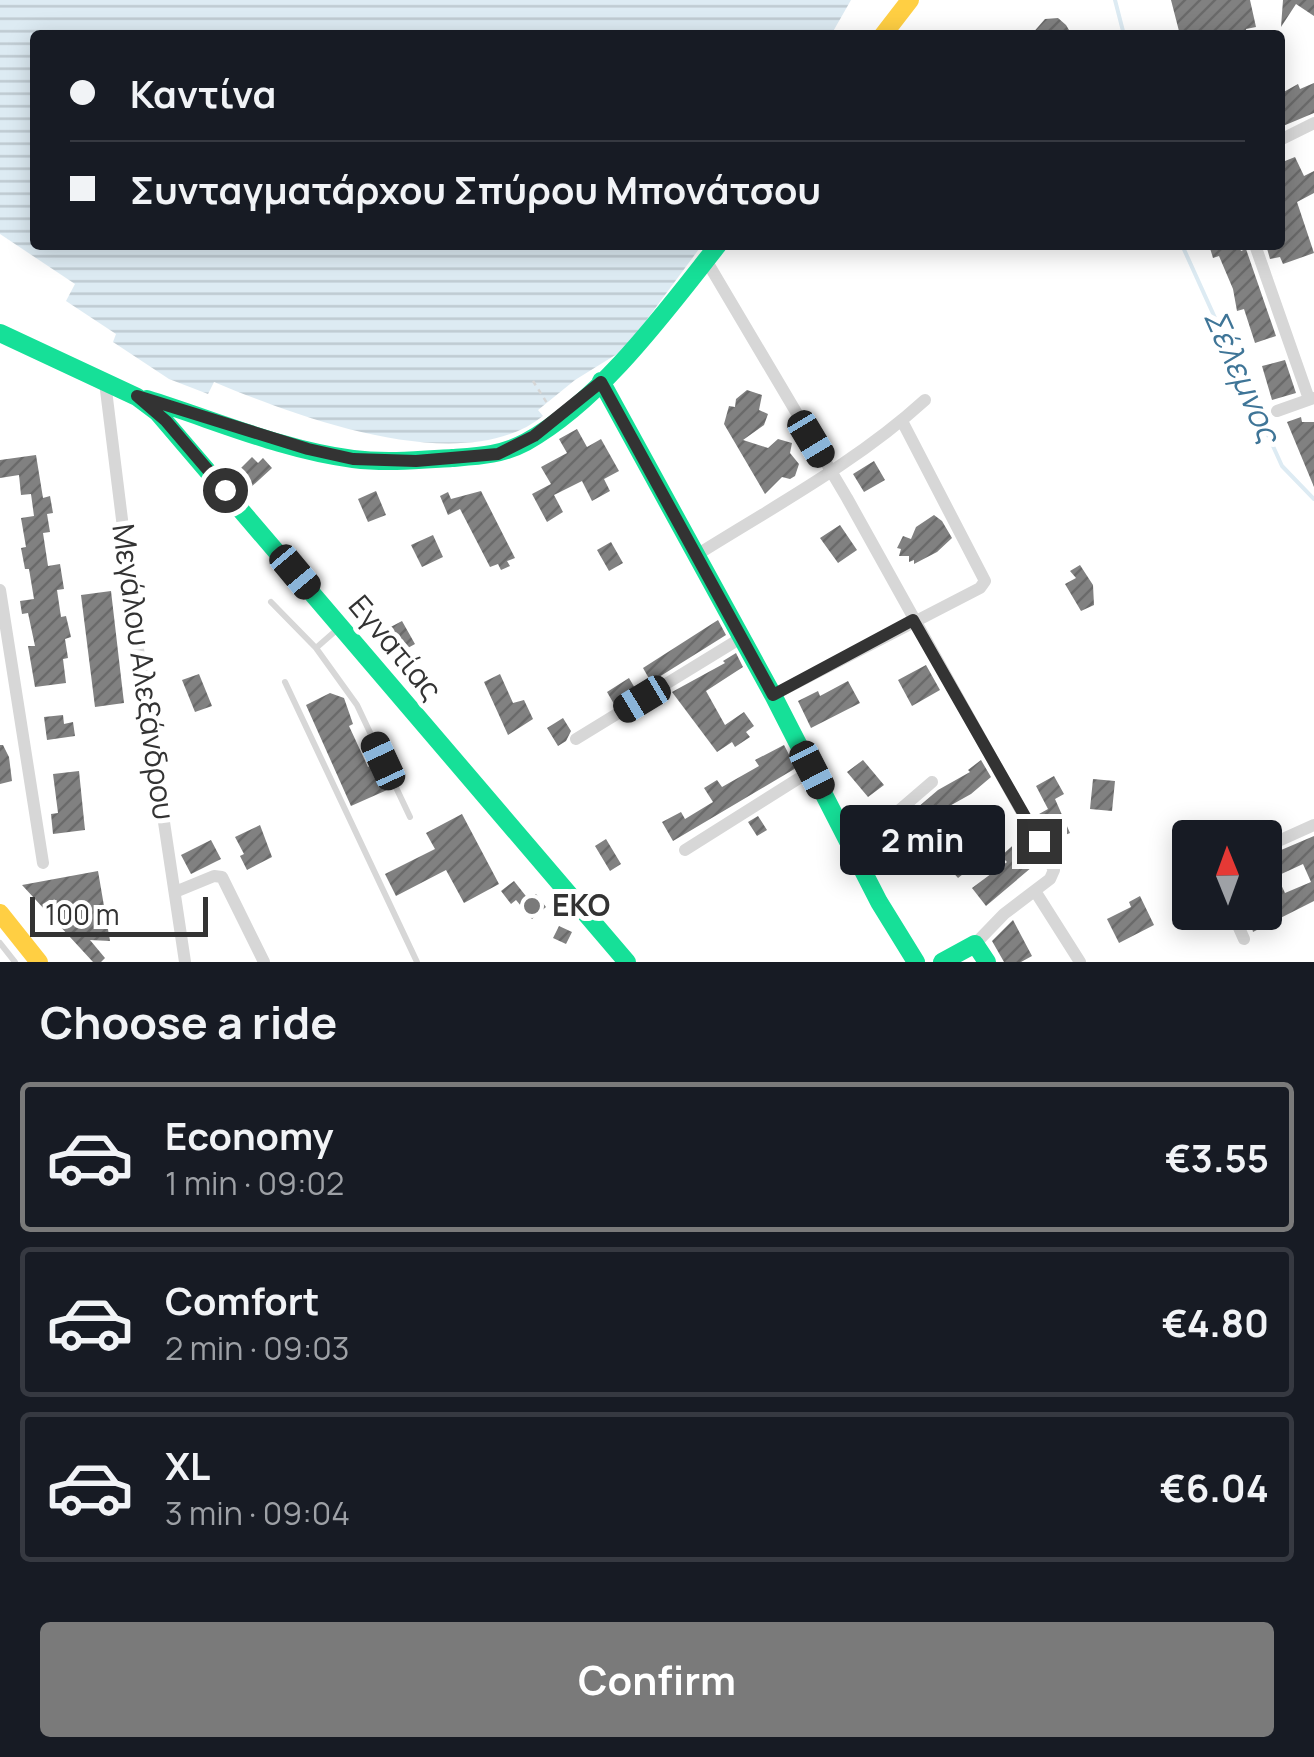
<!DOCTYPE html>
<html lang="en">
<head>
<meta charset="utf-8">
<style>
	:root { --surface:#171b24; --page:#20242c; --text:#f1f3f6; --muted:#9ea1a6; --line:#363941; --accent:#7a7a7a }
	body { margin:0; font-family:Manrope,sans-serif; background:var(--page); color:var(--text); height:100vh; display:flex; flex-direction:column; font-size:38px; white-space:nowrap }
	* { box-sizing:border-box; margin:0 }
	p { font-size:32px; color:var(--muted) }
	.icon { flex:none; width:55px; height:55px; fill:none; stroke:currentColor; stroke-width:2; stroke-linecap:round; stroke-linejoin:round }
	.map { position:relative; height:962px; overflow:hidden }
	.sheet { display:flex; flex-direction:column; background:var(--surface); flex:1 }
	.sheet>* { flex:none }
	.hud { position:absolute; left:30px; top:30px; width:1255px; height:220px; border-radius:10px; box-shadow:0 5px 25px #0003; display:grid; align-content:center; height:220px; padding:0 40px; background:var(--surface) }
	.needle { width:65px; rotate:359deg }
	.buttons { position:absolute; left:1172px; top:820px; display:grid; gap:20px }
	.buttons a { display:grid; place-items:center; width:110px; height:110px; border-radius:10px; background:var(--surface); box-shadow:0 5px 25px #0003; font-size:50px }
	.scale { position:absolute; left:30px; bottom:25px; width:178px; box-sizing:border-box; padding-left:10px; border:5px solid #333; border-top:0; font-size:28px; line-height:35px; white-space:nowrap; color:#333; -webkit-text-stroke:8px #fff; paint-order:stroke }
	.end { position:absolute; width:45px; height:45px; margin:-22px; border:12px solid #333; background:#fff; box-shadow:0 0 0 5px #fff }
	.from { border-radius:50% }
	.bubble { position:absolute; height:70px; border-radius:10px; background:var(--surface); box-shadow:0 5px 25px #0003; font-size:32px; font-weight:700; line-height:70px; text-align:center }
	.car { position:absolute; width:30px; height:60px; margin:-30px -15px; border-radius:12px; box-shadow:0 0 8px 2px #0007; background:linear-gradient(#222 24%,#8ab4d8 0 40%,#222 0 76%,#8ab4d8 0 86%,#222 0) }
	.hud b { display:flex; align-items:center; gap:35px; height:95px; font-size:38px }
	.hud b+b { border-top:2px solid var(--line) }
	.hud i { width:25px; height:25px; background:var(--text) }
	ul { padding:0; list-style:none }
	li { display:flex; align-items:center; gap:30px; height:150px; margin:0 20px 15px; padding:0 20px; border:5px solid var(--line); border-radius:10px }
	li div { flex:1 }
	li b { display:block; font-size:38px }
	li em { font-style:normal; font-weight:700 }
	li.current { border-color:var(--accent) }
	li>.icon { width:90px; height:90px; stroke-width:1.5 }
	h2 { padding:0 40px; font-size:45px; line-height:120px }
	.cta { display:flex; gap:20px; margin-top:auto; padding:20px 40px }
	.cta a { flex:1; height:115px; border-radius:10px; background:var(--accent); color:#fff; font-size:40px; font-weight:700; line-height:115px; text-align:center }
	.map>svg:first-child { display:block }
</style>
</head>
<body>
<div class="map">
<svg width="1314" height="962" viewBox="0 0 1314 962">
	<defs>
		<pattern id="water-rules" width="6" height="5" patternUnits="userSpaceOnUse" patternTransform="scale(2.5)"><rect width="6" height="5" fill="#ddebf3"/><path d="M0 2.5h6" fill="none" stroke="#becad1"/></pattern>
		<pattern id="building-hatch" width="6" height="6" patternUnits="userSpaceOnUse" patternTransform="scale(2.5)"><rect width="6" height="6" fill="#818181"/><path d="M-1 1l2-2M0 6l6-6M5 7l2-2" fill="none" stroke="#6a6a6a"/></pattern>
	</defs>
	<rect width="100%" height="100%" fill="#fff"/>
	<path fill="url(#water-rules)" d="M0,0H851L831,35H35V245H702L625,349L575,380L538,410L543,416C463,480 298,417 214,382L208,394L169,379L113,342L116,334L66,301L75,284L0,234Z"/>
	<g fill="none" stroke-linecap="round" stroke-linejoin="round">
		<path stroke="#ddebf3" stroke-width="4" d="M1115,0L1124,35
			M1182,245L1282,466L1314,499"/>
	</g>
	<path fill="url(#building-hatch)" fill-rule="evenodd" d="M1171,0H1250L1256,27L1246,29L1247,35H1180Z
		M1283,0H1314V16L1296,4L1281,27Z
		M1058,18L1066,25L1072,35H1031L1045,19Z
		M1314,83V113L1283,126L1280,94L1298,84L1300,89Z
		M1295,157L1304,176L1314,171V193L1297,202L1314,253L1283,264L1280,257L1270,259L1266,245H1280V163Z
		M1209,245H1239L1241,251L1246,249L1276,336L1255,343L1244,309L1237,311L1233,289L1219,256L1213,258Z
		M1285,360L1296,393L1272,400L1262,366Z
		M747,390L762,395L759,410L768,414L764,425L743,440L768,448L778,439L792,443L790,453L799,464L795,476L790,479L782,477L765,494L724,424L729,406L735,407L736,399Z
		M1301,417L1302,422H1314V487L1287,422Z
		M577,429L587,447L601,439L619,471L604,479L610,491L592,501L582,481L554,495L563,512L547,522L532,494L551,484L541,467L567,453L559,439Z
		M36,455L43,498L50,496L53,513L47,514L50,532L43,533L48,566L60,564L64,589L57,590L61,617L66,616L71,637L65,639L68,658L63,659L66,683L35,687L28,646H35L28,613L22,614L20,601L34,599L29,569H25L21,548L26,547L21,518L34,516L31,494L21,495L19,475L0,478V460Z
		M252,457L258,463L263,458L272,468L249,489L235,474Z
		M874,461L885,480L864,492L853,474Z
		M376,491L386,515L368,522L358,499Z
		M481,491L515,558L507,561L510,566L501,570L498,564L490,567L460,509L448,515L440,496L448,492L451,499Z
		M934,515L942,521L952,538L937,552L914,564V560L909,562V556H899L901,549L897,548L903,536L911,539L916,527Z
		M840,525L857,550L838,563L820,538Z
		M433,535L443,557L422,567L411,545Z
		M611,542L623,563L609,571L597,550Z
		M1080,565L1093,585L1094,605L1081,611L1065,584L1076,578L1070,571Z
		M111,591L124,703L95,707L81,595Z
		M718,620L726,635L651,682L643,668Z
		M402,621L415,644L397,654L385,630Z
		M736,653L743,667L706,691L725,725L744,712L754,726L746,732L750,737L735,747L732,742L717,752L672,692L725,663L723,661Z
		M926,665L940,690L912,706L898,680Z
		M199,674L212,706L195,712L182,680Z
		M500,674L513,703L524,700L533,719L508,735L484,682Z
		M629,678L636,690L614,704L607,692Z
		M848,681L860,703L811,728L798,701L818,691L820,696Z
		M330,693L344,698L353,724L349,726L368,767L375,763L387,790L351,806L306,705Z
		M63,715L64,724L73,722L75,736L47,740L44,717Z
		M563,718L571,731L566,741L558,746L547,728Z
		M0,745H3L9,757L12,781L0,784Z
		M784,745L796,768L673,841L662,822L681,812L685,819L713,802L704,788L717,780L722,787L759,766L755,760Z
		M863,760L884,785L868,797L847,772Z
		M981,760L991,777L971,794L946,808L950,814L922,833L910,814L938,790L970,772L968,770Z
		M79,771L85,830L53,834L51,814L58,813L53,774Z
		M1054,776L1064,794L1055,799L1070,833L1051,841L1039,814L1048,809L1036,786Z
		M1093,779L1115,781L1112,811L1090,809Z
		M462,814L499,884L464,903L446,870L396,896L385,874L435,849L426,833Z
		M758,816L767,830L757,836L748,822Z
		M260,825L272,857L247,870L240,856L244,854L235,837Z
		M887,834L901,854L878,869L867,851Z
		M1314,836V901L1253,932L1248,912H1265V857ZM1303,864L1311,882L1285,893L1277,876Z
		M606,839L621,864L610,871L595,846Z
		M1020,839L1038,862L986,906L972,888L1007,862L1001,856Z
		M211,840L221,859L191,874L181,855Z
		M968,841L982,859L958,878L943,861Z
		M98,871L110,941L90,940L105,958L101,962H93L22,885Z
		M514,881L529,900L536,894L546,907L532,919L516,900L511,904L501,891Z
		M1140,896L1154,925L1119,943L1107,919L1131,907L1129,902Z
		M1013,920L1032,956L1021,962H1004L992,941Z
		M559,926L572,932L566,944L553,938Z"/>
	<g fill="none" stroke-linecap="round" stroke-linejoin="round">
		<path stroke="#d6d6d6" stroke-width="2.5" stroke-dasharray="5 5" stroke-linecap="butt" d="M533,381L547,403"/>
		<path stroke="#d7d7d7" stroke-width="6" d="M271,602L316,648L357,705L410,817
			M316,648L340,627
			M285,682L417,962
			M0,943L15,962"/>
		<path stroke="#d7d7d7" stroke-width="12" d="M1280,140L1314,123
			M1255,245L1309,399
			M706,260L847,498L1054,870L1050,879L1004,914L975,944
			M105,382L138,649L185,962
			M1277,411L1314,398
			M695,556C773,507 857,462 925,400
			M0,590L43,863
			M773,695L980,588L985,581L902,421
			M576,739L741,638
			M1265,847L1314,825
			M685,850L812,770
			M853,850L932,782
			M1035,891L1080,962
			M175,892L214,876L222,877L264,962
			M1232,912L1244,939"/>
		<path stroke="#16e098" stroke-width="18" d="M0,333L137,397L157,412L627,962
			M601,381L773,695L879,902L916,962
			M147,399C215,420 282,450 353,459C386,463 419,460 452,458C479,456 502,455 526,442C601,400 665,312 718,245
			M942,962L975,944L987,962"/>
		<path stroke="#ffcf43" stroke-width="18" d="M883,35L910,0
			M0,913L39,962"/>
	</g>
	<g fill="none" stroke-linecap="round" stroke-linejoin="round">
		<path stroke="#333" stroke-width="12" d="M225,490L166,421L137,396L308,449L353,459L416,461L498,454L534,436L601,382L773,695L913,620L1039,841"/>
	</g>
	<circle fill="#7a7a7a" stroke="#fff" stroke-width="4" cx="532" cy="906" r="10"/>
	<g text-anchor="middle" stroke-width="10" stroke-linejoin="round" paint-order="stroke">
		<g font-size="30" fill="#333" stroke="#fff">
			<text transform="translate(395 648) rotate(50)" y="10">Εγνατίας</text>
			<text transform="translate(143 672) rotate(82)" y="10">Μεγάλου Αλεξάνδρου</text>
		</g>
		<g font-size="30" font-weight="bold" fill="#333" stroke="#fff" text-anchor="start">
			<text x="552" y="916">EKO</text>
		</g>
		<g font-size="32" font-style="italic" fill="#3f7597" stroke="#fff">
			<text transform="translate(1242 376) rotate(66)" y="11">Σέλεμνος</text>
		</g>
	</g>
</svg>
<div class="buttons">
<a><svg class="needle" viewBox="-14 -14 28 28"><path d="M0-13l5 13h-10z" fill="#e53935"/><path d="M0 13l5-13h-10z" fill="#9ea1a6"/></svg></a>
</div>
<div class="scale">100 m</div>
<i class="end from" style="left:225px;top:490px"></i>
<i class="end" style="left:1039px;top:841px"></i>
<div class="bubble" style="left:840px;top:805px;width:165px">2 min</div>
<i class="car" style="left:811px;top:439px;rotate:149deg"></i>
<i class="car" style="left:295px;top:572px;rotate:140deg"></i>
<i class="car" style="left:642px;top:699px;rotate:239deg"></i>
<i class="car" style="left:383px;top:761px;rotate:335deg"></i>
<i class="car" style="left:812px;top:770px;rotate:153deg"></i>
<div class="hud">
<b><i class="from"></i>Καντίνα</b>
<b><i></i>Συνταγματάρχου Σπύρου Μπονάτσου</b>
</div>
</div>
<section class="sheet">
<h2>Choose a ride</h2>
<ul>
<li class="current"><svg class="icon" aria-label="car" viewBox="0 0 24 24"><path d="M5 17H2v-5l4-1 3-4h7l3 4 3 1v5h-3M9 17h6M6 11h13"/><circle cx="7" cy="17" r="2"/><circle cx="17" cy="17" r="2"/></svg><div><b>Economy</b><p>1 min · 09:02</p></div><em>€3.55</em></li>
<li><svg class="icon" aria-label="car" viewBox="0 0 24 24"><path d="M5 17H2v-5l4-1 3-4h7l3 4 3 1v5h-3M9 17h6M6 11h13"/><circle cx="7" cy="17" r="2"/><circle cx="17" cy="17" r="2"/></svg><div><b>Comfort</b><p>2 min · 09:03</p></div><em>€4.80</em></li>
<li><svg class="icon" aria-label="car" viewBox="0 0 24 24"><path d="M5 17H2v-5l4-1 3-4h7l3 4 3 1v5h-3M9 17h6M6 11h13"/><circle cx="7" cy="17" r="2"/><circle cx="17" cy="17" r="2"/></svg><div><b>XL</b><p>3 min · 09:04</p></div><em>€6.04</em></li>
</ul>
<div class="cta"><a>Confirm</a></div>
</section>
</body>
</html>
